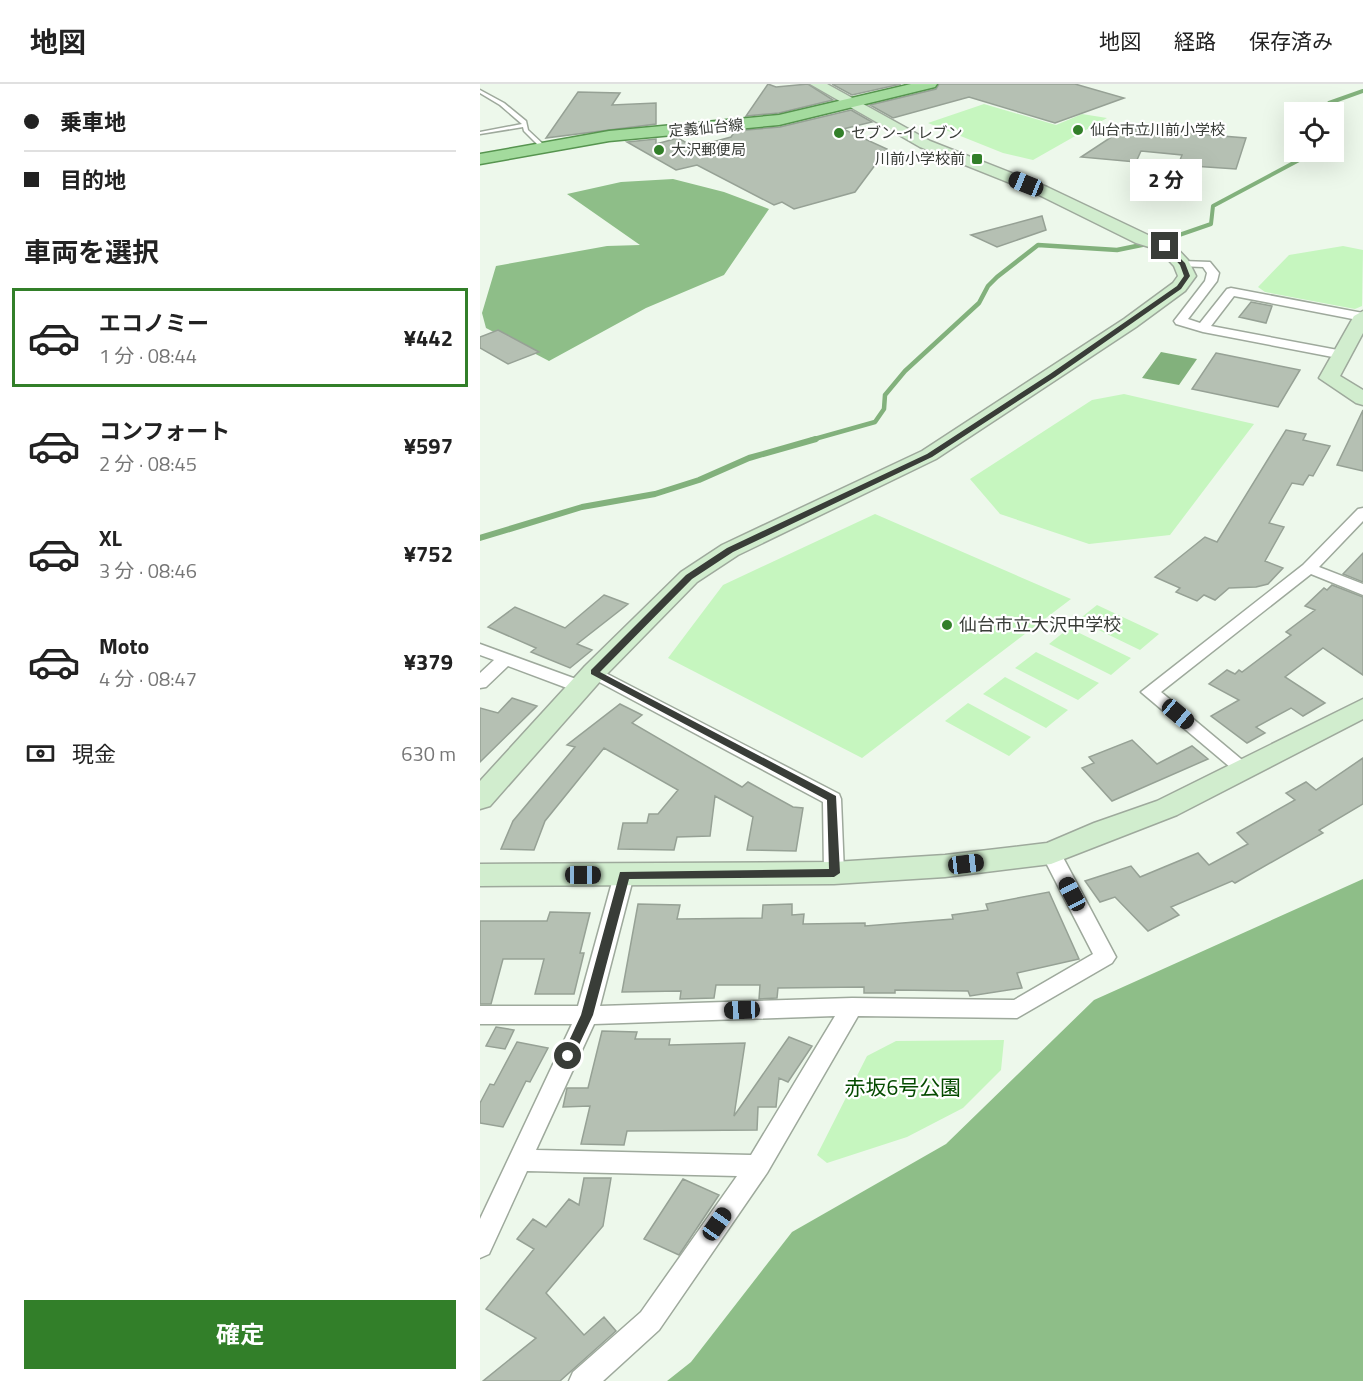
<!DOCTYPE html>
<html lang="ja">
<head>
<meta charset="utf-8">
<style>
	:root { --surface:#fff; --page:#f2f2f2; --text:#222; --muted:#767676; --line:#e0e0e0; --accent:#327f29 }
	body { margin:0; font-family:"Titillium Web","Noto Sans JP",sans-serif; background:var(--page); color:var(--text); height:100vh; display:flex; flex-direction:column; font-size:22px; white-space:nowrap }
	* { box-sizing:border-box; margin:0 }
	p { font-size:20px; color:var(--muted) }
	.icon { flex:none; width:33px; height:33px; fill:none; stroke:currentColor; stroke-width:2; stroke-linecap:round; stroke-linejoin:round }
	.map { position:relative; flex:1; overflow:hidden }
	.panel { display:flex; flex-direction:column; background:var(--surface); width:480px }
	.panel>* { flex:none }
	.banner { display:grid; align-content:center; height:132px; padding:0 24px; background:var(--surface) }
	.buttons { position:absolute; left:804px; top:18px; display:grid; gap:12px }
	.buttons a { display:grid; place-items:center; width:60px; height:60px; border-radius:0px; background:var(--surface); box-shadow:0 6px 24px #0002; font-size:30px }
	.end { position:absolute; width:27px; height:27px; margin:-14px; border:8px solid #393d38; background:#fff; box-shadow:0 0 0 3px #fff }
	.from { border-radius:50% }
	.bubble { position:absolute; height:42px; border-radius:0px; background:var(--surface); box-shadow:0 6px 24px #0002; font-size:20px; font-weight:700; line-height:42px; text-align:center }
	.car { position:absolute; width:18px; height:36px; margin:-18px -9px; border-radius:8px; box-shadow:0 0 4px 2px #0007; background:linear-gradient(#222 24%,#8ab4d8 0 40%,#222 0 76%,#8ab4d8 0 86%,#222 0) }
	.banner b { display:flex; align-items:center; gap:21px; height:57px; font-size:22px }
	.banner b+b { border-top:2px solid var(--line) }
	.banner i { width:15px; height:15px; background:var(--text) }
	ul { padding:0; list-style:none }
	li { display:flex; align-items:center; gap:18px; height:99px; margin:0 12px 9px; padding:0 12px; border:3px solid transparent; border-radius:0px }
	li div { flex:1 }
	li b { display:block; font-size:22px }
	li em { font-style:normal; font-weight:700 }
	li.active { border-color:var(--accent) }
	li>.icon { width:54px; height:54px; stroke-width:1.5 }
	h2 { padding:0 24px; font-size:27px; line-height:72px }
	.pay { display:flex; align-items:center; gap:15px; height:66px; padding:0 24px; font-size:22px }
	.pay p { margin-inline-start:auto }
	.action { display:flex; gap:12px; margin-top:auto; padding:12px 24px }
	.action a { flex:1; height:69px; border-radius:0px; background:var(--accent); color:#fff; font-size:24px; font-weight:700; line-height:69px; text-align:center }
	header { display:flex; align-items:center; gap:36px; box-sizing:border-box; height:84px; padding:0 30px; background:var(--surface); border-bottom:2px solid var(--line) }
	header strong { font-size:28px }
	nav { display:flex; gap:33px; margin-inline-start:auto; font-size:21px }
	main { display:flex; flex:1; min-height:0 }
	.map>svg:first-child { display:block }
</style>
</head>
<body>
<header>
<strong>地図</strong>
<nav><a>地図</a><a>経路</a><a>保存済み</a></nav>
</header>
<main>
<section class="panel">
<div class="banner">
<b><i class="from"></i>乗車地</b>
<b><i></i>目的地</b>
</div>
<h2>車両を選択</h2>
<ul>
<li class="active"><svg class="icon" aria-label="car" viewBox="0 0 24 24"><path d="M5 17H2v-5l4-1 3-4h7l3 4 3 1v5h-3M9 17h6M6 11h13"/><circle cx="7" cy="17" r="2"/><circle cx="17" cy="17" r="2"/></svg><div><b>エコノミー</b><p>1 分 · 08:44</p></div><em>¥442</em></li>
<li><svg class="icon" aria-label="car" viewBox="0 0 24 24"><path d="M5 17H2v-5l4-1 3-4h7l3 4 3 1v5h-3M9 17h6M6 11h13"/><circle cx="7" cy="17" r="2"/><circle cx="17" cy="17" r="2"/></svg><div><b>コンフォート</b><p>2 分 · 08:45</p></div><em>¥597</em></li>
<li><svg class="icon" aria-label="car" viewBox="0 0 24 24"><path d="M5 17H2v-5l4-1 3-4h7l3 4 3 1v5h-3M9 17h6M6 11h13"/><circle cx="7" cy="17" r="2"/><circle cx="17" cy="17" r="2"/></svg><div><b>XL</b><p>3 分 · 08:46</p></div><em>¥752</em></li>
<li><svg class="icon" aria-label="car" viewBox="0 0 24 24"><path d="M5 17H2v-5l4-1 3-4h7l3 4 3 1v5h-3M9 17h6M6 11h13"/><circle cx="7" cy="17" r="2"/><circle cx="17" cy="17" r="2"/></svg><div><b>Moto</b><p>4 分 · 08:47</p></div><em>¥379</em></li>
</ul>
<div class="pay"><svg class="icon" aria-label="cash" viewBox="0 0 24 24"><path d="M3 7h18v10H3z"/><circle cx="12" cy="12" r="2"/></svg>現金<p>630 m</p></div>
<div class="action"><a>確定</a></div>
</section>
<div class="map">
<svg width="883" height="1297" viewBox="0 0 883 1297">
	<rect width="100%" height="100%" fill="#edf8eb"/>
	<path fill="#c6f6bf" d="M504,20L576,41L602,30L627,34L553,76L523,69L448,39Z
		M863,162L883,166L882,222L875,225L785,208L778,203L809,171Z
		M644,310L774,340L690,451L609,460L520,430L490,395L612,316Z
		M395,430L591,515L382,674L188,574L243,501Z
		M617,521L679,550L660,566L598,536Z
		M589,544L651,574L631,591L569,560Z
		M556,568L619,599L598,616L535,584Z
		M525,593L588,626L566,644L503,610Z
		M488,619L551,653L529,672L465,637Z
		M524,956L521,986L483,1024L427,1053L347,1079L337,1071L387,972L416,957Z"/>
	<path fill="#8ebe88" d="M193,95L244,108L289,125L244,191L166,224L69,277L6,244L2,229L16,182L127,162L160,161L87,110L141,98Z
		M883,795V1297H187L211,1278L312,1148L466,1060L614,916Z"/>
	<path fill="#82b17c" d="M681,268L717,275L699,301L662,294Z"/>
	<g fill="none" stroke-linecap="round" stroke-linejoin="round">
		<path stroke="#82b17c" stroke-width="4" d="M845,28L849,19L883,7
			M676,159L731,140L733,122L834,68"/>
		<path stroke="#82b17c" stroke-width="4.5" d="M331,356L395,338L404,325L405,311L425,287L499,219L508,202L517,193L558,161L637,166L681,157"/>
		<path stroke="#82b17c" stroke-width="6" d="M0,454L102,423L175,410L219,396L269,374L336,355"/>
	</g>
	<path fill="#b5c0b3" stroke="#96a195" stroke-width="1.5" d="M288,0L296,3L328,0L353,16L299,29L266,32Z
		M352,0H421L372,11Z
		M459,0H595L644,14L575,39L489,13L413,34L390,21L456,5Z
		M98,8L140,9L132,21L176,19V40L66,54Z
		M371,26L392,38L363,45L407,65L375,108L314,125L302,118L294,121L217,81L196,86L147,58L176,55V60L198,54L214,63L251,53L255,47L300,43Z
		M645,44L766,54L756,85L698,81L702,71L661,67L656,78L601,73Z
		M562,132L566,146L517,163L491,151Z
		M771,218L792,222L786,239L759,233Z
		M18,246L59,268L28,280L0,264V253Z
		M736,269L820,286L798,323L712,305Z
		M883,326V387L857,381Z
		M806,346L826,350L823,356L850,362L833,392L829,391L823,401L812,399L789,439L804,443L785,477L803,484L788,500L776,503L749,504L735,516L724,511L717,517L696,508L700,504L675,493L725,453L737,458Z
		M883,469V498L863,490Z
		M852,501L883,513V591L843,564L805,593L845,619L823,632L811,624L776,643L785,649L767,659L731,632L759,616L729,600L747,586L755,590L759,586L762,588L811,551L806,548L835,526L825,522L844,504L847,506Z
		M124,511L148,520L97,560L112,566L90,584L51,568L56,564L8,543L35,523L85,544Z
		M32,614L57,622L0,678V624L18,629Z
		M140,620L162,631L152,639L262,703L268,698L313,723L323,724L316,767L267,766L273,733L235,712L230,752L197,753L194,766L138,765L143,739H167L169,730H178L198,706L124,664L65,737L54,766L21,765L33,737L95,663L87,661Z
		M652,656L677,680L712,662L728,675L632,717L602,684L614,679L609,673Z
		M883,674V720L839,746L843,749L755,799L752,797L691,823L699,831L668,847L635,813L620,818L605,797L651,782L660,793L718,769L729,781L768,760L757,749L815,716L806,709L826,698L836,706Z
		M569,808L599,875L537,889L542,904L490,912L488,907L415,906V909H384V903L298,904L297,914L279,915L280,901H236L234,914L200,915L201,907L142,908L158,820L200,821L197,835L282,834L283,821L312,820V831L324,830L323,840L385,839V842L473,835L472,831L508,826L506,820Z
		M70,828L110,829L100,869H104L94,910H55L64,875H23L11,920H0V837H67Z
		M16,943L34,946L25,965L6,962Z
		M122,947L157,948L155,955H190L189,961L265,959L254,1032L309,953L332,962L308,998L299,994L296,1023H278L277,1046L147,1047L144,1061L101,1060L110,1022L83,1023L87,1004H108Z
		M37,958L68,964L50,998L46,997L23,1043L0,1039V1019L10,1000L14,1001Z
		M104,1094H131L123,1142L66,1209L104,1251L124,1233L136,1247L80,1297H3L56,1254L6,1225L54,1165L37,1155L53,1135L66,1143L89,1115L99,1121Z
		M203,1095L239,1111L199,1171L164,1155Z"/>
	<g fill="none" stroke-linecap="round" stroke-linejoin="round">
		<defs>
			<path id="lane" d="M0,6L24,19L46,37L48,46L64,61V63H60L44,47L43,43L0,50V48L42,40L20,21L0,9Z"/>
			<path id="street" d="M702,177L730,178L739,189L737,197L708,235L720,239L747,205L751,204L883,229V237L754,212L731,242L863,267L869,271L863,275L723,248L696,240L694,237L725,197L727,189L723,183L698,182L696,180Z
				M883,424V437L839,483L883,500V511L831,490L681,608L773,685L771,689H757L661,608L823,481L878,425Z
				M0,560L107,599L110,603L101,608L95,607L28,582L6,603L0,604V589L14,576L0,571Z
				M114,583L359,710L361,715L364,789L361,794L354,796L347,794L344,789L343,718L108,592L105,588L108,584Z
				M571,762L578,764L636,873L632,879L537,934L378,932L287,1089L179,1246L123,1297H89L93,1288L161,1228L257,1092L47,1087L9,1170L0,1174V1135L92,940H0V922H98L134,791L137,786L144,784L151,786L154,791L120,922L372,914L534,916L613,870L561,769L564,764ZM355,932L271,1071L56,1066L114,940Z"/>
			<path id="secondary" d="M330,0H347L450,57L567,103L668,151L691,158L708,176L716,192L705,207L656,243L456,375L258,471L217,498L123,594L10,722L0,725V697L105,582L201,488L242,461L442,367L644,235L693,199L698,192L694,182L679,166L656,159L555,109L440,63Z
				M883,227V249L860,292L883,306V321L876,319L839,294L874,232Z
				M883,615V635L697,731L571,780L465,793L354,800L0,802V780L354,778L465,771L567,759L614,739L677,717Z"/>
			<path id="primary" d="M431,0H457L455,3L299,41L129,57L0,80V70L129,47L299,31Z"/>
		</defs>
		<use href="#lane" stroke="#9ea99c" stroke-width="3"/>
		<use href="#street" stroke="#9ea99c" stroke-width="3"/>
		<use href="#secondary" stroke="#9ea99c" stroke-width="3"/>
		<use href="#primary" stroke="#56944f" stroke-width="3"/>
		<use href="#lane" fill="#fff" fill-rule="evenodd"/>
		<use href="#street" fill="#fff" fill-rule="evenodd"/>
		<use href="#secondary" fill="#d1edce" fill-rule="evenodd"/>
		<use href="#primary" fill="#a3db9d" fill-rule="evenodd"/>
	</g>
	<path fill="#393d38" d="M682,161H687L705,179L710,192L701,205L575,293L452,373L253,468L212,495L120,588L356,712L360,789L354,793L149,795L113,931L92,976H83L82,972L101,931L140,788L349,785L347,716L111,590V586L206,491L247,464L447,370L570,290L697,202L704,192L700,181Z"/>
	<g fill="#327f29" stroke="#fff" stroke-width="2">
		<circle cx="598" cy="46" r="6"/>
		<circle cx="359" cy="49" r="6"/>
		<circle cx="179" cy="66" r="6"/>
		<rect x="491" y="69" width="12" height="12" rx="3"/>
		<circle cx="467" cy="541" r="6"/>
	</g>
	<g text-anchor="middle" stroke-width="4.5" stroke-linejoin="round" paint-order="stroke">
		<g font-size="15" fill="#393d38" stroke="#fff">
			<text transform="translate(226 44) rotate(-5)" y="5">定義仙台線</text>
		</g>
		<g font-size="15" fill="#393d38" stroke="#fff" text-anchor="start">
			<text x="610" y="51">仙台市立川前小学校</text>
			<text x="371" y="54">セブン-イレブン</text>
			<text x="191" y="71">大沢郵便局</text>
			<text x="485" y="80" text-anchor="end">川前小学校前</text>
		</g>
		<g font-size="18" fill="#393d38" stroke="#fff" text-anchor="start">
			<text x="479" y="547">仙台市立大沢中学校</text>
		</g>
		<g font-size="21" fill="#054b00" stroke="#fff">
			<text x="423" y="1011">赤坂6号公園</text>
		</g>
	</g>
</svg>
<div class="buttons">
<a><svg class="icon" aria-label="locate" viewBox="0 0 24 24"><circle cx="12" cy="12" r="6"/><path d="M12 2v4M12 18v4M2 12h4M18 12h4"/></svg></a>
</div>
<i class="end from" style="left:88px;top:972px"></i>
<i class="end" style="left:685px;top:162px"></i>
<div class="bubble" style="left:650px;top:75px;width:72px">2 分</div>
<i class="car" style="left:546px;top:100px;rotate:292deg"></i>
<i class="car" style="left:698px;top:630px;rotate:130deg"></i>
<i class="car" style="left:486px;top:780px;rotate:83deg"></i>
<i class="car" style="left:103px;top:791px;rotate:90deg"></i>
<i class="car" style="left:592px;top:810px;rotate:332deg"></i>
<i class="car" style="left:262px;top:926px;rotate:268deg"></i>
<i class="car" style="left:237px;top:1140px;rotate:35deg"></i>
</div>
</main>
</body>
</html>
